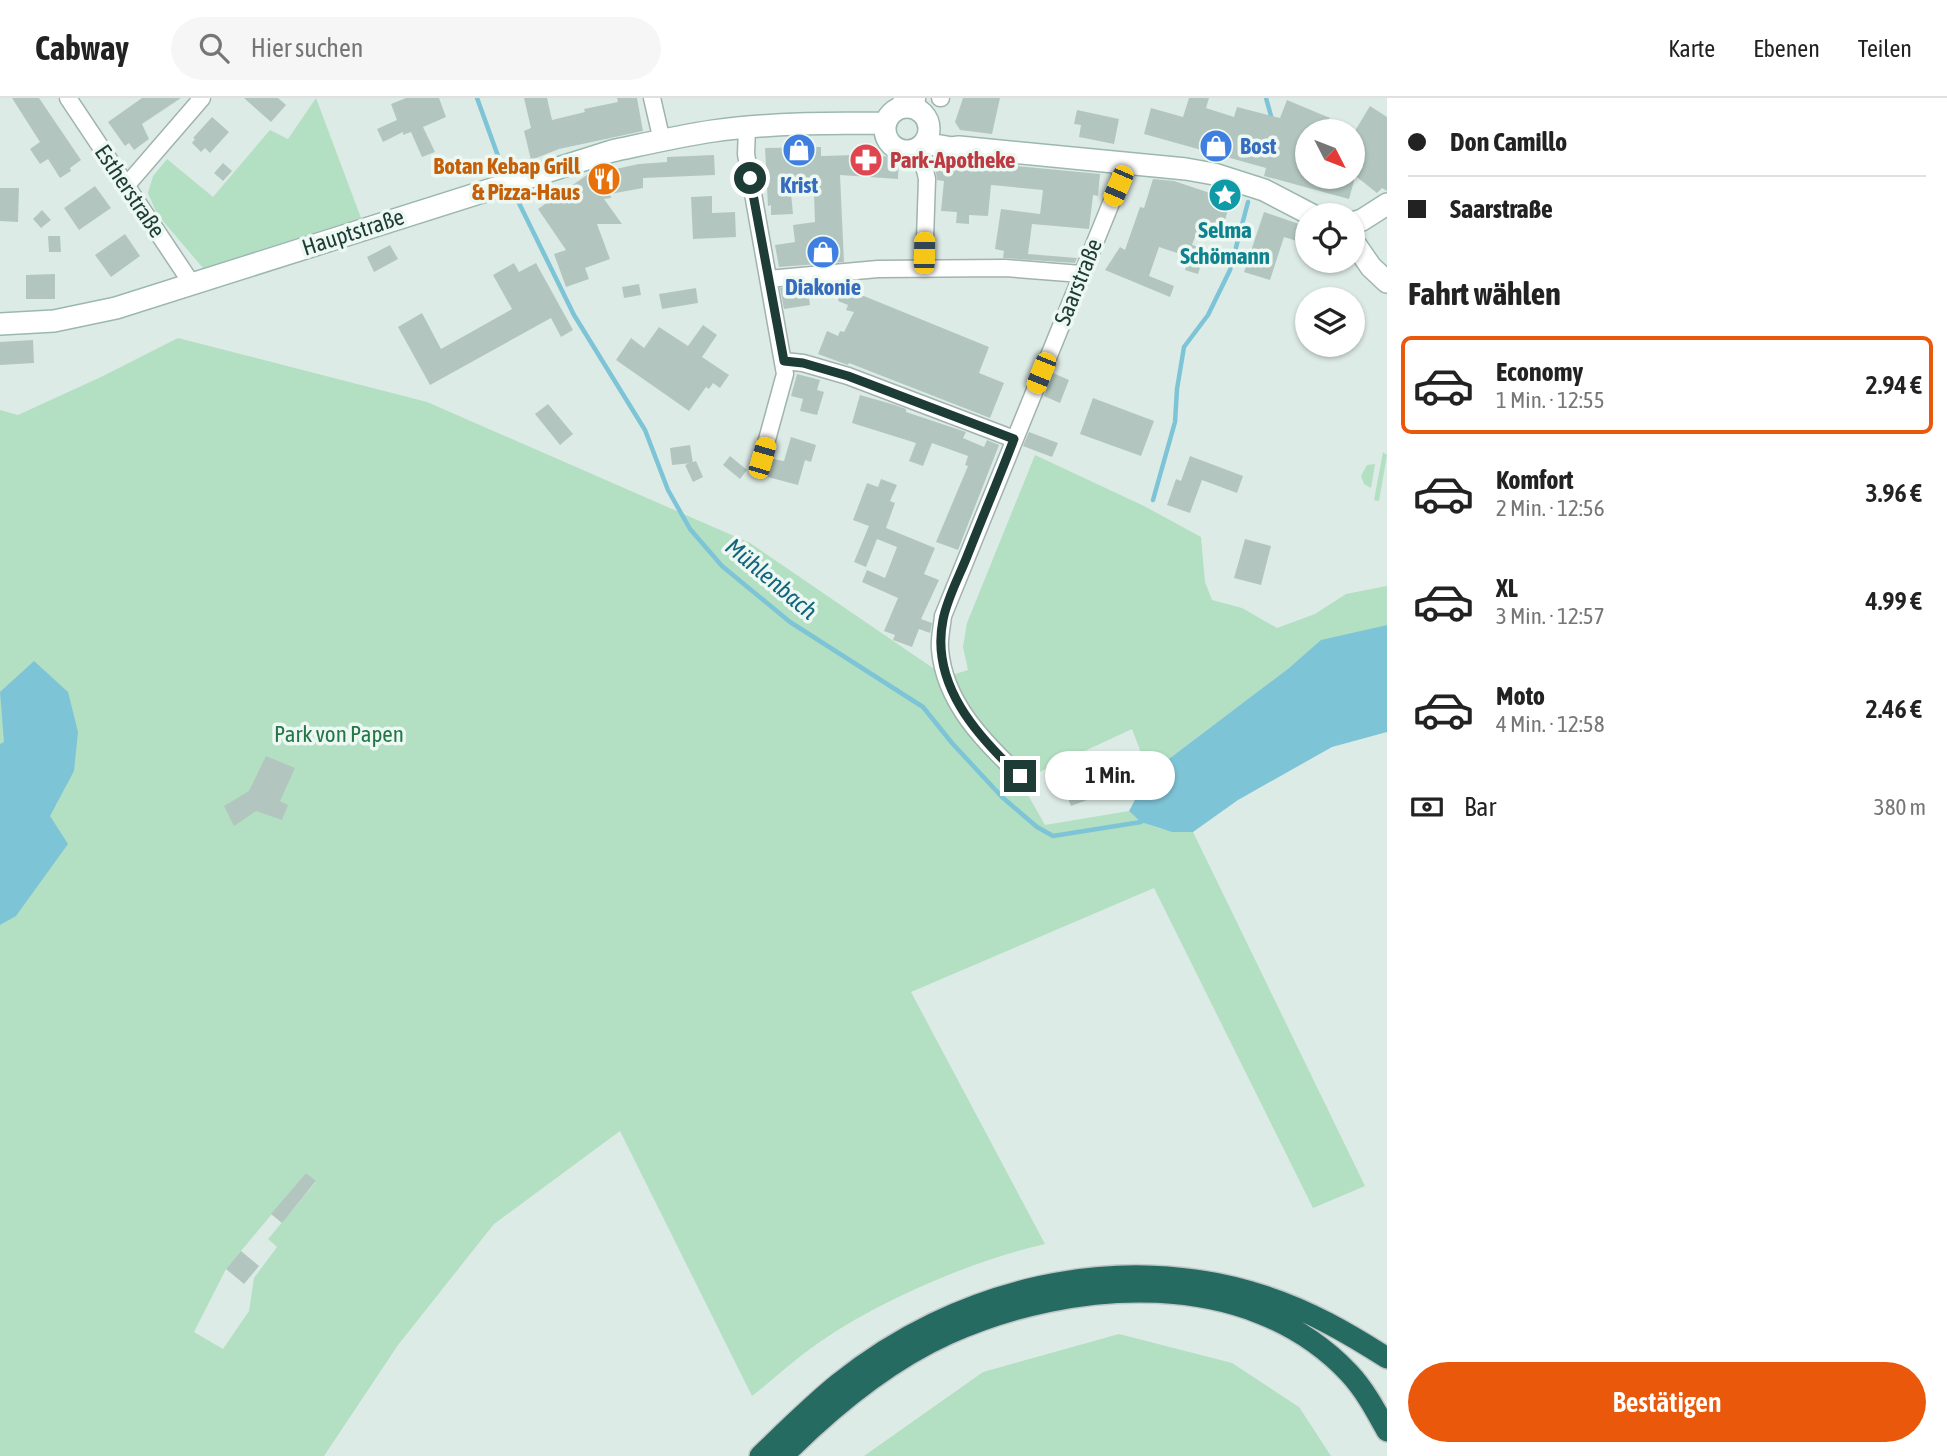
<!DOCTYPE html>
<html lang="de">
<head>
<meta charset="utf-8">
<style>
	:root { --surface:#fff; --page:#f6f6f6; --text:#222; --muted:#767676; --line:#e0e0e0; --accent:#ea580c }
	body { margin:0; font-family:"Asap Condensed",sans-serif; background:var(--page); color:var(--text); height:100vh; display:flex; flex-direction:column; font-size:26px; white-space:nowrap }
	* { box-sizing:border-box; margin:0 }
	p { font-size:23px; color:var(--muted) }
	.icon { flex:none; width:38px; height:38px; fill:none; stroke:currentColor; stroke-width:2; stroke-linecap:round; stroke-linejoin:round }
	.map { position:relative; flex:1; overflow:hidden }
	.details { display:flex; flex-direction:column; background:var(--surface); width:560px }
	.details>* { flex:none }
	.banner { display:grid; align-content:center; height:154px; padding:0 21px; background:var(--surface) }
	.needle { width:46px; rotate:132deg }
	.controls { position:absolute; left:1295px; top:21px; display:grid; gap:14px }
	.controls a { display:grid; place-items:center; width:70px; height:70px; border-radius:50%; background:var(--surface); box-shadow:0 2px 5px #0004; font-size:35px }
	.end { position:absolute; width:32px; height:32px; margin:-16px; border:9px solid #1d3c36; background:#fff; box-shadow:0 0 0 4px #fff }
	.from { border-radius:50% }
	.bubble { position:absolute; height:49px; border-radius:24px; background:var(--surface); box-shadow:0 2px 5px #0004; font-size:23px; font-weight:600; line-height:49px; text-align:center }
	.car { position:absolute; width:21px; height:42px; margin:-21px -10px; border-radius:9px; box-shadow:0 0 5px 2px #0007; background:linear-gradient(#f5c518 24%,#345 0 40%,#f5c518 0 76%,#345 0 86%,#f5c518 0) }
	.banner b { display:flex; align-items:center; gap:24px; height:66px; font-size:26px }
	.banner b+b { border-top:2px solid var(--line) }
	.banner i { width:18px; height:18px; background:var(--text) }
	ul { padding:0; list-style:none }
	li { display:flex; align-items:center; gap:21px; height:98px; margin:0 14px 10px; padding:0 7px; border:4px solid transparent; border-radius:10px }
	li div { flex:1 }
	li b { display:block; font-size:26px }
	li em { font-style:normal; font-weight:600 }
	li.active { border-color:var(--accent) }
	li>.icon { width:63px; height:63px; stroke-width:1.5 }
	h2 { padding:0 21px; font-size:32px; line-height:84px }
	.pay { display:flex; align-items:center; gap:18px; height:77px; padding:0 21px; font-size:26px }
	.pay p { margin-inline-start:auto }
	.cta { display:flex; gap:14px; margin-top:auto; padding:14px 21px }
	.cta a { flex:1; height:80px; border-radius:42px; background:var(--accent); color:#fff; font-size:28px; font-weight:600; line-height:80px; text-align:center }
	header { display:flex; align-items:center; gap:42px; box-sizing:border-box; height:98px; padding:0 35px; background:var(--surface); border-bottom:2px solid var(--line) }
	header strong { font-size:33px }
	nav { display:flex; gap:38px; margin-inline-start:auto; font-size:24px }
	.search { width:490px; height:63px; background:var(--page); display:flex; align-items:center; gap:18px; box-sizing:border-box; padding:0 24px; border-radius:38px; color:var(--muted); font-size:26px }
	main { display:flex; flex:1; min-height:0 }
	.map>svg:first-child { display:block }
</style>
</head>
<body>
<header>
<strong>Cabway</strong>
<div class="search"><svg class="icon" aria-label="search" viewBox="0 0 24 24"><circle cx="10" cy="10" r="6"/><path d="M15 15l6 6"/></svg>Hier suchen</div>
<nav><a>Karte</a><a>Ebenen</a><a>Teilen</a></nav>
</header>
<main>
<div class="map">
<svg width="1387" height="1358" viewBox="0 0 1387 1358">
	<rect width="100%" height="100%" fill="#ddebe6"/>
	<path fill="#b3dfc2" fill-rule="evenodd" d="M316,0L361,120L203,170L157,116L148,95L153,78L167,61L213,99L270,32L288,41Z
		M178,240L427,304L750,445L946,579L968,572L963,549L967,525L1035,357L1144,408L1201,439L1205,484L1212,502L1242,510L1277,530L1315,516L1346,496L1387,488V527L1321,543L1289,570L1149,676L1132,631L1020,683L1045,727L1129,713C1147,730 1168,734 1193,734L1365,1088L1313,1110L1154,790L911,894L1045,1146C967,1164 865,1208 802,1257C785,1270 769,1285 752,1298L620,1033L494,1126L398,1247L324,1358H0V312L18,317L101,279ZM306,1075L316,1084L268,1141L277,1149L254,1180L249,1213L223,1251L194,1234L226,1171Z
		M1383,354L1387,357L1379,403L1374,402Z
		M1375,366L1371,390L1364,386L1361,378L1367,367Z
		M1119,1236L1232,1265L1299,1309L1331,1358H864L983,1274Z"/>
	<path fill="#7ec4d7" d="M1387,527V634L1332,649L1238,702L1193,734H1172L1141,724L1129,713L1149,676L1289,570L1321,542Z
		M34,563L68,594L78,634L74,673L50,718L68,746L16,818L0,827V646L4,644L0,594Z"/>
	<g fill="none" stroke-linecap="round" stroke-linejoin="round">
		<path stroke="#7ec4d7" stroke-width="4.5" d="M477,0L502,69
			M1266,0L1271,18L1270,23
			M515,97L574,217L645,332L668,392L690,431L722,468L790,524L923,609L952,645L1002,699L1037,729L1053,738L1141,724
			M1153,402L1175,324L1177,291L1184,249L1208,217L1230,172L1248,104"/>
	</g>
	<path fill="#b2c6bf" d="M12,0H39L81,62L70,70L71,73L60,80L48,61L40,66L30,51L40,44Z
		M142,0H181L142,26L149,41L134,52L129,45L125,48L108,24Z
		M244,0H278L286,7L271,24Z
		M406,0H439L446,19L423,29L435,54L422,59L411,34L403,37V34L383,44L377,31L397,22L391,6Z
		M524,0H547L552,22L585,14L584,11L618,4L617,0H637L643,33L559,51L531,62L524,33L531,30Z
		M963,0H1000L992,36L960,32L955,24Z
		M1189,0H1209L1206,10L1234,19L1237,9L1280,20L1287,2L1330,20L1324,33H1307V79H1355L1349,101L1264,78L1266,70L1144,36L1151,10L1183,19Z
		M1370,8L1387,19V93L1382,90L1377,95L1353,76V36Z
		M1077,12L1119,21L1114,46L1079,39L1081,27L1074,26Z
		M212,19L229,34L210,55L205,50L201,54L192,45L195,41L193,40Z
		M821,49V58L857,57L899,59L898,81L840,77L844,164L779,169L775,147L795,144L793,127L815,124L814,96L791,95L793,116L771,117V107L768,108L765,50Z
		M714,57L715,77L643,80V90L610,96L611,100L604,101L622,126H597L610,161L585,170L589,181L566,189L554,156L566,152L538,111L587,77L639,66L667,64V59Z
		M934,60L1100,76L1098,98L1093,97L1089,131L1032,126L1028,156L1077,160L1075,165L1003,160L1004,153L995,151L1001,111L1040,116L1043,92L991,87L988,118L969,117V126L956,125L957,114L941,113L944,83L937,82Z
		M223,65L232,73L223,83L214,75Z
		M1153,81L1174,83L1231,102L1222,132L1200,125L1192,147L1206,151L1198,176L1185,172L1189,159L1159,149L1149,178L1174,188L1170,199L1105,172L1120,149L1125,152L1140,109L1144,110Z
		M95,88L111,110L79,132L64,110Z
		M0,90H19L18,124L0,123Z
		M712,98V115L735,114L736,139L693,141L691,99Z
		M42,112L51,122L41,130L33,121Z
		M1264,114L1305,128L1300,144L1284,139L1270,182L1244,174Z
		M125,136L140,158L111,179L95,157Z
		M48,138H60L61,154H49Z
		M390,147L398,161L374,174L367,159Z
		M514,165L519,174L536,165L573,232L561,239L551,220L430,287L398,229L422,215L441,251L512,211L493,177Z
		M55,176V201H26V177Z
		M850,184L862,188L859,196L989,249L979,275L1004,285L990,320L849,265L848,267L818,256L827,233L838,238L840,233L844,234L854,214L846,212L848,207L838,203L842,185Z
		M639,186L641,197L624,200L622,189Z
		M807,188L810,207L784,211L780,190Z
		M696,190L698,205L662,211L659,196Z
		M703,227L717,237L702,259L729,277L720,290L713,285L709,291L706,289L689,313L616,262L631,240L644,250L659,229L688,248Z
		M33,242L34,265L0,267V244Z
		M1053,275L1069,282L1060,305L1044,298Z
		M797,276L820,282L817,292L824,294L817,317L800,313L803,301L791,298Z
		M860,297L895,307L906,311V314L966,334L963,340L984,349L987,342L999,347L958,452L936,444L968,368L965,367L968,358L932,345L923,368L909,363L916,345L852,325Z
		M1093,300L1154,323L1141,358L1080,336Z
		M548,306L573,336L560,347L535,316Z
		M1029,334L1058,345L1052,359L1023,348Z
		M791,339L816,347L811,364L805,362L798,387L764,378L767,369L773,361L784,363Z
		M690,347L693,365L672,367L670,350Z
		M730,358L747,372L740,381L723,367Z
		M1190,358L1243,378L1237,395L1202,382L1190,415L1167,407L1176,381L1181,383Z
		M696,363L703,379L693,384L685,367Z
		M881,381L897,387L890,403L895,405L886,430L935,450L924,476L939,482L921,521L932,525L930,535L919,531L912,549L893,542L895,537L884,533L898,500L862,484L867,472L885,480L897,449L877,441L866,469L854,464L869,428L853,422L867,385L878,389Z
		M1245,441L1271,448L1261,487L1234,480Z
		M266,658L295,670L280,703L288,707L282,722L256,713L234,728L224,708L249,693Z
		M1089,676L1098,698L1071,708L1062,686Z
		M1125,683L1129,694L1113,700L1109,689Z
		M306,1075L316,1083L282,1125L271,1116Z
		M241,1153L259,1168L244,1186L226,1171Z"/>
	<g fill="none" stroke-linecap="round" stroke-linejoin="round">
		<defs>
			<path id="street" d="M68,0L192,186
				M652,0L662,43
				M940,0H941
				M900,10L902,0
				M916,11L917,0
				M747,30L746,56L785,276L762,360
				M915,51L925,72L927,81L924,171
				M126,88L202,0
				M768,181L878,171L1005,170L1081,176
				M784,263L803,265L848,278L1014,341
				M1020,678C984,644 944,604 940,551C939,540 942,529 943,518L1118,88L1123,64"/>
			<path id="secondary" d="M885 31a22 22 0 1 1 44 0a22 22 0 1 1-44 0Z
				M924,45L952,50L959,49L1186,71L1214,76L1264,92L1312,117
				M1353,125L1362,122L1387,106
				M1353,143L1371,169L1387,184
				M0,226L54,223L116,210L612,53C645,46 679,38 713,33C770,25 828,25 885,25"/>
			<path id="highway" d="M760,1358C786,1333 811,1308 838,1286C955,1191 1119,1150 1264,1198C1308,1212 1348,1235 1387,1260
				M783,1358C831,1310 886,1264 948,1236C1073,1180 1248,1168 1349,1275C1365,1292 1376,1313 1387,1333"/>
		</defs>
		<use href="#street" stroke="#a0b3ae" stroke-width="19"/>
		<use href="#secondary" stroke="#9bb8af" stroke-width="24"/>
		<use href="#highway" stroke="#c0c8c7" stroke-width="24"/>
		<use href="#street" stroke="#fff" stroke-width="16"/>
		<use href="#secondary" stroke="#fff" stroke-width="21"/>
		<use href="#highway" stroke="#266b62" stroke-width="21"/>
	</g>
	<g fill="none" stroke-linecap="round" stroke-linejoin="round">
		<path stroke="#1d3c36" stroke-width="9" d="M750,80L784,263L803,265L848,278L1014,341C999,380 983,418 968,456C960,477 947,500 943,522C930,586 977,638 1020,678"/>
	</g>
	<defs>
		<symbol id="shop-disc" viewBox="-11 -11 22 22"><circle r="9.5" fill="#3f7fe0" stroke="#eef8f3"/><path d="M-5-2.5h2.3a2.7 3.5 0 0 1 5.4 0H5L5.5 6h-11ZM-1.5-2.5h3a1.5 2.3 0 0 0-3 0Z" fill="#fff"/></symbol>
		<symbol id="pharmacy-disc" viewBox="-11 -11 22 22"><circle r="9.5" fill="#e0444e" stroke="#eef8f3"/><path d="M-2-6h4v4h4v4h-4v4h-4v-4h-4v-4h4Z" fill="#fff"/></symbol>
		<symbol id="restaurant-disc" viewBox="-11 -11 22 22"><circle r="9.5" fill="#e8710a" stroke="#eef8f3"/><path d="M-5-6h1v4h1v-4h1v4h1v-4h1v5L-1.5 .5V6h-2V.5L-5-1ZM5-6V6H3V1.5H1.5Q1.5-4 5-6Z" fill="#fff"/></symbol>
		<symbol id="sight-disc" viewBox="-11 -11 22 22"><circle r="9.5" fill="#0f9aa8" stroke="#eef8f3"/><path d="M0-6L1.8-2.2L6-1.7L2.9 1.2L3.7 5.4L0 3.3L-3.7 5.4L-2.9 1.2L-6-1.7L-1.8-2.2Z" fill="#fff"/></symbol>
	</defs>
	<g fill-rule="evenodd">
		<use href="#shop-disc" x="1197" y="29" width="38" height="38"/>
		<use href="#shop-disc" x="780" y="33" width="38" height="38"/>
		<use href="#pharmacy-disc" x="847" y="43" width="38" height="38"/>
		<use href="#restaurant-disc" x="585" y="62" width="38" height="38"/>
		<use href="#sight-disc" x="1206" y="78" width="38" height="38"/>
		<use href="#shop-disc" x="804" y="135" width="38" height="38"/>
	</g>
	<g text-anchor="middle" stroke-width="7" stroke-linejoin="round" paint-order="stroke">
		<g font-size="23" font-weight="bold" fill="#366cbe" stroke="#eef8f3">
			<text x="1240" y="56" text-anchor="start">Bost</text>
			<text x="799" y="95">Krist</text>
			<text x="823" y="197">Diakonie</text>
		</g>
		<g font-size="23" font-weight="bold" fill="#be3a42" stroke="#eef8f3" text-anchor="start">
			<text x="890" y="70">Park-Apotheke</text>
		</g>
		<g font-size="23" font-weight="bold" fill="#c56008" stroke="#eef8f3" text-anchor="end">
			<text x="580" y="76">Botan Kebap Grill<tspan x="580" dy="26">&amp; Pizza-Haus</tspan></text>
		</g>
		<g font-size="23" fill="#1d3c36" stroke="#eef8f3">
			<text transform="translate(130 93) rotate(56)" y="8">Estherstraße</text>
			<text transform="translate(353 134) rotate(-18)" y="8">Hauptstraße</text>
			<text transform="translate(1078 184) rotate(-68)" y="8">Saarstraße</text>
		</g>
		<g font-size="23" font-weight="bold" fill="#0d838f" stroke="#eef8f3">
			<text x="1225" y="140">Selma<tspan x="1225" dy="26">Schömann</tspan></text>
		</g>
		<g font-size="23" fill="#237749" stroke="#eef8f3">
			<text x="339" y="644">Park von Papen</text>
		</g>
		<g font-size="24" font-style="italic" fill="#12657e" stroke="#eef8f3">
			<text transform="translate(771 481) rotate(40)" y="8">Mühlenbach</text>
		</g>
	</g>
</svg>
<div class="controls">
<a><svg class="needle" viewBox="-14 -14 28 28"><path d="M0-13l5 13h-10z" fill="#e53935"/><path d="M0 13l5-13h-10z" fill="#767676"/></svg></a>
<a><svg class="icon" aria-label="locate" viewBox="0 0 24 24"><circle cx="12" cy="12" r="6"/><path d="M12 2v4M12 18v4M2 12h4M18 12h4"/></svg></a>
<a><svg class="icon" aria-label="layers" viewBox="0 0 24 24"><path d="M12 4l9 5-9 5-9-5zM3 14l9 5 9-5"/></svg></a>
</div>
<i class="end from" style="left:750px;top:80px"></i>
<i class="end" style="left:1020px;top:678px"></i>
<div class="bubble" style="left:1045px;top:653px;width:130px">1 Min.</div>
<i class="car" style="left:1118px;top:88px;rotate:203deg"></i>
<i class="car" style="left:924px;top:155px;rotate:1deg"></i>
<i class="car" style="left:1041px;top:275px;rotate:202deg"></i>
<i class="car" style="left:762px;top:360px;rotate:16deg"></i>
</div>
<section class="details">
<div class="banner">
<b><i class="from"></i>Don Camillo</b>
<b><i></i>Saarstraße</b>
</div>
<h2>Fahrt wählen</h2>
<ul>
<li class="active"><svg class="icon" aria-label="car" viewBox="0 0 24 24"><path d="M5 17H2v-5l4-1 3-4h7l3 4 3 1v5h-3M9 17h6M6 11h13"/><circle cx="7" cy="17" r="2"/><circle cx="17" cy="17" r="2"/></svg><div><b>Economy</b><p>1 Min. · 12:55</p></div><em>2.94 €</em></li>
<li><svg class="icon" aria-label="car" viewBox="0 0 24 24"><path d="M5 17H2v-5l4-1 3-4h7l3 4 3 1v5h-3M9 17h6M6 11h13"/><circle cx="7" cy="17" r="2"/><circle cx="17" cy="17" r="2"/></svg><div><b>Komfort</b><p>2 Min. · 12:56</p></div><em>3.96 €</em></li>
<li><svg class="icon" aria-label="car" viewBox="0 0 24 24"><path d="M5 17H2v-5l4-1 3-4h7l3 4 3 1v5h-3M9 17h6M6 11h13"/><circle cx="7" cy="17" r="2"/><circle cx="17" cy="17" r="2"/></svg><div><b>XL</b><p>3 Min. · 12:57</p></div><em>4.99 €</em></li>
<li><svg class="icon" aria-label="car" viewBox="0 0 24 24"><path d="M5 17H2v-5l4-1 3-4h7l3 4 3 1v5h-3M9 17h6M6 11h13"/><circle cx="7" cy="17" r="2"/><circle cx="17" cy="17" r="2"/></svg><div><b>Moto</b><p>4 Min. · 12:58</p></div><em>2.46 €</em></li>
</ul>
<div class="pay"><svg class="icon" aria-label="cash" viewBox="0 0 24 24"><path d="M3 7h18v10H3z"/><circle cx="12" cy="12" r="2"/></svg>Bar<p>380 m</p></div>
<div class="cta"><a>Bestätigen</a></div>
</section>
</main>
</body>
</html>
